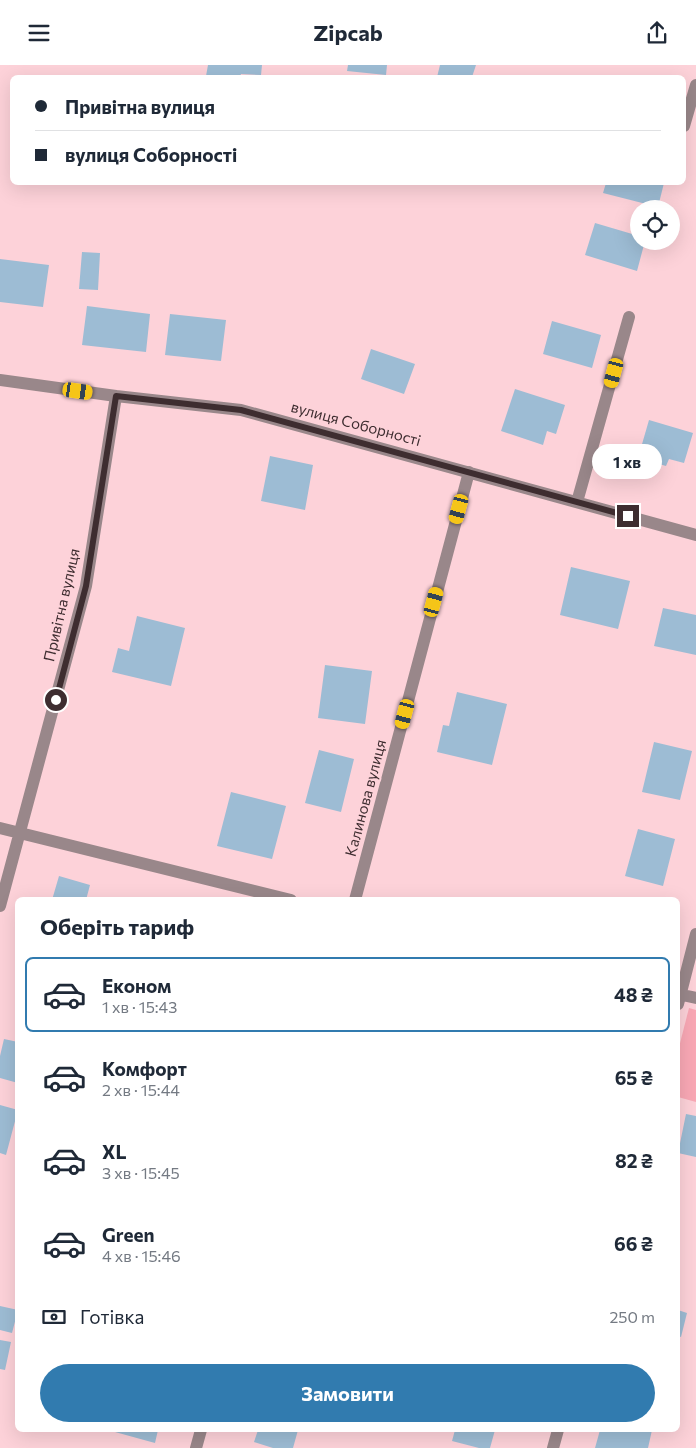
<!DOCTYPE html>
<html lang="uk">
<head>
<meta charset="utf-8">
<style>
	:root { --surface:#fff; --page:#f6f6f7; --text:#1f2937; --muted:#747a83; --line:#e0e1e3; --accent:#317baf }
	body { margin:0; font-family:Commissioner,sans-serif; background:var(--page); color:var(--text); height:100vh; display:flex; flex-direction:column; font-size:19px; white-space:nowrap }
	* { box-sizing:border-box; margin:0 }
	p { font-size:16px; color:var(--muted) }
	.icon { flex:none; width:28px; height:28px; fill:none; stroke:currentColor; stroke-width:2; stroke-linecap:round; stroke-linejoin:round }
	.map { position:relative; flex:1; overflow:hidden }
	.side { position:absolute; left:15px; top:832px; width:665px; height:535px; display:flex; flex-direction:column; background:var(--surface); border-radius:8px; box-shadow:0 5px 20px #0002 }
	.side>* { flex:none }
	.banner { position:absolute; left:10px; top:10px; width:676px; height:110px; border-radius:8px; box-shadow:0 5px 20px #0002; display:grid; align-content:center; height:110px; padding:0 25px; background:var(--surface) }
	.fabs { position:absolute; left:630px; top:135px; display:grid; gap:10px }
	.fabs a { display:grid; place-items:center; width:50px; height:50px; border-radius:50%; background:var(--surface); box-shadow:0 5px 20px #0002; font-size:25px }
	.end { position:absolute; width:22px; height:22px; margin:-11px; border:6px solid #3e2d30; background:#fff; box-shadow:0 0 0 2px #fff }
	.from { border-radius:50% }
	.bubble { position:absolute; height:35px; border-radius:18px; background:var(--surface); box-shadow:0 5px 20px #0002; font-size:16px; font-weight:700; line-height:35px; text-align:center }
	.car { position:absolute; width:15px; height:30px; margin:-15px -8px; border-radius:6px; box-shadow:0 0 4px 1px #0007; background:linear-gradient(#f5c518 24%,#345 0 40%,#f5c518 0 76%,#345 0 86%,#f5c518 0) }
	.banner b { display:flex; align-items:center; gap:18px; height:48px; font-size:19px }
	.banner b+b { border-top:1px solid var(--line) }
	.banner i { width:12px; height:12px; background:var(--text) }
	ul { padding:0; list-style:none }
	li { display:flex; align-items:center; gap:15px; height:75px; margin:0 10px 8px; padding:0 15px; border:2px solid transparent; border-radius:8px }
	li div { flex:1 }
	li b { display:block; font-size:19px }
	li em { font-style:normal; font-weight:700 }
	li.selected { border-color:var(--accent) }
	li>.icon { width:45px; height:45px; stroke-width:1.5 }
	h2 { padding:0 25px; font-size:22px; line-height:60px }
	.pay { display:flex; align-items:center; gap:12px; height:55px; padding:0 25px; font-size:19px }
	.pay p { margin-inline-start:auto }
	.primary-button { display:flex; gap:10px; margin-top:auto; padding:10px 25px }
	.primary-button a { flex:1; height:58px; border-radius:30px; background:var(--accent); color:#fff; font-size:20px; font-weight:700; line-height:58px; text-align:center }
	header { display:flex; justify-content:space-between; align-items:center; height:65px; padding:0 25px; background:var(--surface); font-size:22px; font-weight:700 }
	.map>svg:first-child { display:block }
</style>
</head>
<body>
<header><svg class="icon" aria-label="menu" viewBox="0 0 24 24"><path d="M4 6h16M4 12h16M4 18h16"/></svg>Zipcab<svg class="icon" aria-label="share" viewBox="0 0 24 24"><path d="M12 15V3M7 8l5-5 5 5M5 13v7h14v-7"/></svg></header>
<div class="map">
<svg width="696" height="1383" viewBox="0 0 696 1383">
	<rect width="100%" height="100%" fill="#fdd2d9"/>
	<path fill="#f9a8b5" d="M689,943L696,945V1037L678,1032V986Z"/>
	<path fill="#9dbcd4" d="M208,0H262L261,10L241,9L240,12L206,11Z
		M348,0H387L386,10L347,6Z
		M440,0H476L472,12H437Z
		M606,118H664L658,142L603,128Z
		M595,158L639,171V176H645L637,206L585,190Z
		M82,187L100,188L98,225L79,224Z
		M0,194L49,200L43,242L0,237Z
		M87,241L150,249L146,287L82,280Z
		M170,249L226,255L221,296L165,290Z
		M552,256L601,270L592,303L543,289Z
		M371,284L415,299L404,329L361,314Z
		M515,324L565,340L556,369L547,366L543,380L501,366Z
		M649,355L693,368L684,398L669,394L666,401L638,393Z
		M270,391L313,400L305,445L261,436Z
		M571,502L630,516L618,564L560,550Z
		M663,543L696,550V590L654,581Z
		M137,551L185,563L171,621L112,607L118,583L129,586Z
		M325,600L372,606L365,659L318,653Z
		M457,627L507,639L492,700L437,687L443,660L449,661Z
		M654,677L692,686L680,735L642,727Z
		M319,685L354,694L341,747L305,738Z
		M231,727L286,741L272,794L217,781Z
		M638,764L675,774L663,821L625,811Z
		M59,811L90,820L86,835H52Z
		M4,974L18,977V1018L0,1013V991Z
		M0,1040L18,1045L6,1090L0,1088Z
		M686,1049L696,1051V1092L678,1088Z
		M0,1241L18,1245L12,1268L0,1265Z
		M678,1245L687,1248L681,1272L678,1271Z
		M0,1275L11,1277L5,1305L0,1304Z
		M116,1365H158L155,1378L115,1367Z
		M258,1365H298L293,1383H273L254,1377Z
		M455,1365H495L490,1383H479L452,1376Z
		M600,1365H652L648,1383H595Z"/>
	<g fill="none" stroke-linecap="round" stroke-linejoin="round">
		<path stroke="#99878a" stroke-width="12" d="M684,61L696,20
			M0,315L116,331L241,345L696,470
			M577,437L629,252
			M0,763L291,835
			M355,835L469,407
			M0,841L86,521L116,331
			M678,929L696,933
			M678,939L696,869
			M196,1383L201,1365
			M553,1383L558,1365"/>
	</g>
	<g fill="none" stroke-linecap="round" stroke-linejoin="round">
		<path stroke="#3e2d30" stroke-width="6" d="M56,635L86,521L116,331L241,345L628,451"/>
	</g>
	<g text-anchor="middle" stroke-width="4" stroke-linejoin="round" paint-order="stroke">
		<g font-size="15" fill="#3e2d30" stroke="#fdd2d9">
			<text transform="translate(356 359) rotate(15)" y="5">вулиця Соборності</text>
			<text transform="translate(62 540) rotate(-77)" y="5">Привітна вулиця</text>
			<text transform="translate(366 733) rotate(-75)" y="5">Калинова вулиця</text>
		</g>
	</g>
</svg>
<div class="fabs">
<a><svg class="icon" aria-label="locate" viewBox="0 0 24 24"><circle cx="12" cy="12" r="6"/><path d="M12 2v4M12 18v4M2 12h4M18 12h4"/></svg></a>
</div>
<i class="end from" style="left:56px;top:635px"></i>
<i class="end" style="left:628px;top:451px"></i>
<div class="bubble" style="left:592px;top:379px;width:70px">1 хв</div>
<i class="car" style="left:614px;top:308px;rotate:195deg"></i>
<i class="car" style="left:78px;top:326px;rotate:98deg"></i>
<i class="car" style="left:459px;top:444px;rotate:195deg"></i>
<i class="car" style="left:434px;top:537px;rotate:15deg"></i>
<i class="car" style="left:405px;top:649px;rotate:195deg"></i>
<div class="banner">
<b><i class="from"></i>Привітна вулиця</b>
<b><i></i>вулиця Соборності</b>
</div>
<section class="side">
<h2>Оберіть тариф</h2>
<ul>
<li class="selected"><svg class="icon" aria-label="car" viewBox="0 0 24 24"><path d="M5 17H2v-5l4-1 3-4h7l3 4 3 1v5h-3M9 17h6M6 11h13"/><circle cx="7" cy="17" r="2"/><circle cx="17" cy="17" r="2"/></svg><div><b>Економ</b><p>1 хв · 15:43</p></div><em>48 ₴</em></li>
<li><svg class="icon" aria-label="car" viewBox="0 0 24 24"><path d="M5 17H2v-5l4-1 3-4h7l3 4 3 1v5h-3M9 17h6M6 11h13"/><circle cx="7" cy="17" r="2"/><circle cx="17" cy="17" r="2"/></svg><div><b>Комфорт</b><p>2 хв · 15:44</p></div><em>65 ₴</em></li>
<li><svg class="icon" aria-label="car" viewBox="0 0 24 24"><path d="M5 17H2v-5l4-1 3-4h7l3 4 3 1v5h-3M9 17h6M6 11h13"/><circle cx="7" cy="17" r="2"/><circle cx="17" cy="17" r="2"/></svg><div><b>XL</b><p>3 хв · 15:45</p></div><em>82 ₴</em></li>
<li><svg class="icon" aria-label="car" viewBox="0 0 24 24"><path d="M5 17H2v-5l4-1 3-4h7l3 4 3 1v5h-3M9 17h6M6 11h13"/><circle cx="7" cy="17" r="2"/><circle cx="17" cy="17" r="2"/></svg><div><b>Green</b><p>4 хв · 15:46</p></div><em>66 ₴</em></li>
</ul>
<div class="pay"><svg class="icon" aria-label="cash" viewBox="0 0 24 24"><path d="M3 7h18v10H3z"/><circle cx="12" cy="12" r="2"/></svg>Готівка<p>250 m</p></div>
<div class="primary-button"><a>Замовити</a></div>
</section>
</div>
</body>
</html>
